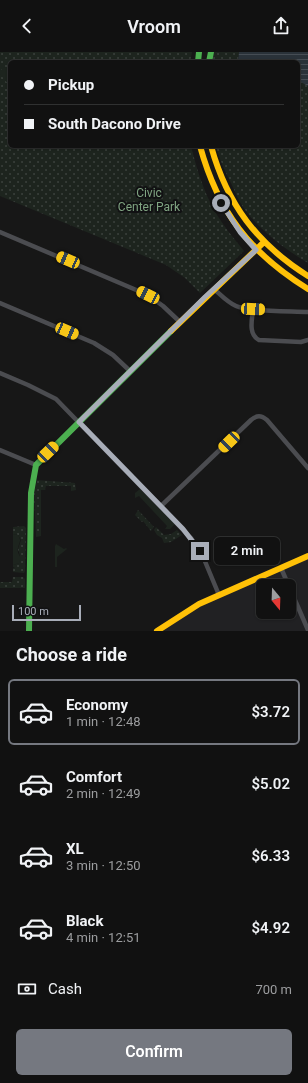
<!DOCTYPE html>
<html lang="en">
<head>
<meta charset="utf-8">
<style>
	:root { --surface:#111; --page:#1e1f1f; --text:#f1f3f6; --muted:#9c9d9f; --line:#303131; --accent:#757880 }
	body { margin:0; font-family:Roboto,sans-serif; background:var(--page); color:var(--text); height:100vh; display:flex; flex-direction:column; font-size:15px; white-space:nowrap }
	* { box-sizing:border-box; margin:0 }
	p { font-size:13px; color:var(--muted) }
	.icon { flex:none; width:22px; height:22px; fill:none; stroke:currentColor; stroke-width:2; stroke-linecap:round; stroke-linejoin:round }
	.map { position:relative; height:579px; overflow:hidden }
	.panel { display:flex; flex-direction:column; background:var(--surface); flex:1 }
	.panel>* { flex:none }
	.hud { position:absolute; left:8px; top:8px; width:292px; height:88px; border-radius:6px; box-shadow:0 1px 3px #0004,0 0 0 1px var(--line); display:grid; align-content:center; height:88px; padding:0 16px; background:var(--surface) }
	.needle { width:26px; rotate:161deg }
	.buttons { position:absolute; left:256px; top:527px; display:grid; gap:8px }
	.buttons a { display:grid; place-items:center; width:40px; height:40px; border-radius:6px; background:var(--surface); box-shadow:0 1px 3px #0004,0 0 0 1px var(--line); font-size:20px }
	.scale { position:absolute; left:12px; bottom:10px; width:69px; box-sizing:border-box; padding-left:4px; border:2px solid #a8adb8; border-top:0; font-size:11px; line-height:14px; white-space:nowrap; color:#a8adb8; -webkit-text-stroke:3px #111113; paint-order:stroke }
	.end { position:absolute; width:18px; height:18px; margin:-9px; border:5px solid #a8adb8; background:#111; box-shadow:0 0 0 2px #111 }
	.from { border-radius:50% }
	.bubble { position:absolute; height:28px; border-radius:6px; background:var(--surface); box-shadow:0 1px 3px #0004,0 0 0 1px var(--line); font-size:13px; font-weight:600; line-height:28px; text-align:center }
	.car { position:absolute; width:12px; height:24px; margin:-12px -6px; border-radius:5px; box-shadow:0 0 3px 1px #0007; background:linear-gradient(#f5c518 24%,#345 0 40%,#f5c518 0 76%,#345 0 86%,#f5c518 0) }
	.hud b { display:flex; align-items:center; gap:14px; height:38px; font-size:15px }
	.hud b+b { border-top:1px solid var(--line) }
	.hud i { width:10px; height:10px; background:var(--text) }
	ul { padding:0; list-style:none }
	li { display:flex; align-items:center; gap:12px; height:66px; margin:0 8px 6px; padding:0 8px; border:2px solid transparent; border-radius:6px }
	li div { flex:1 }
	li b { display:block; font-size:15px }
	li em { font-style:normal; font-weight:600 }
	li.selected { border-color:var(--accent) }
	li>.icon { width:36px; height:36px; stroke-width:1.5 }
	h2 { padding:0 16px; font-size:18px; line-height:48px }
	.pay { display:flex; align-items:center; gap:10px; height:44px; padding:0 16px; font-size:15px }
	.pay p { margin-inline-start:auto }
	.action { display:flex; gap:8px; margin-top:auto; padding:8px 16px }
	.action a { flex:1; height:46px; border-radius:6px; background:var(--accent); color:#fff; font-size:16px; font-weight:600; line-height:46px; text-align:center }
	header { display:flex; justify-content:space-between; align-items:center; height:52px; padding:0 16px; background:var(--surface); font-size:18px; font-weight:600 }
	.map>svg:first-child { display:block }
</style>
</head>
<body>
<header><svg class="icon" aria-label="back" viewBox="0 0 24 24"><path d="M15 5l-7 7 7 7"/></svg>Vroom<svg class="icon" aria-label="share" viewBox="0 0 24 24"><path d="M12 15V3M7 8l5-5 5 5M5 13v7h14v-7"/></svg></header>
<div class="map">
<svg width="308" height="579" viewBox="0 0 308 579">
	<defs>
		<pattern id="grass-dots" width="8" height="8" patternUnits="userSpaceOnUse"><rect width="8" height="8" fill="#1d241e"/><path d="M2 2h.1M6 6h.1" fill="none" stroke="#3b413d" stroke-width="1.8" stroke-linecap="round"/></pattern>
		<pattern id="water-rules" width="6" height="5" patternUnits="userSpaceOnUse"><rect width="6" height="5" fill="#2a3239"/><path d="M0 2.5h6" fill="none" stroke="#464d54"/></pattern>
	</defs>
	<rect width="100%" height="100%" fill="#171717"/>
	<path fill="#212123" fill-rule="evenodd" d="M308,504V579H157L180,563ZM263,534H289V560H263Z"/>
	<path fill="url(#grass-dots)" d="M0,0H192L190,10H10V94H191C198,122 206,148 223,172C229,181 237,190 244,199L200,241L185,226L166,213L0,144Z
		M213,0H239L238,10H211Z
		M298,29H301L308,34V211C286,198 258,177 243,155C238,148 235,139 231,131C225,119 219,107 216,94H298Z
		M37,428L75,431L76,438L71,439V434H46L45,438H41V484L36,485L34,441Z
		M138,458L154,475L151,479L143,469L142,470L135,463Z
		M24,474L26,476L25,519L24,521L13,520V516L15,515H13V513L19,511L20,504L18,497L21,488L18,483L13,482V475Z
		M156,475L164,483L171,482L177,478L182,483L171,490L164,491L162,486L157,483L154,478Z
		M13,525H23L25,527V536H0V530H12Z"/>
	<path fill="#1d241e" d="M4,15L10,22L9,33L0,22V19Z
		M140,437L175,472L170,477H165L167,474L139,444L135,446V441Z
		M13,482L18,483C22,489 19,490 18,496C17,500 19,503 21,506L19,511L13,513Z
		M56,492L64,497L66,496L67,497L57,505V515H55V494Z"/>
	<path fill="url(#water-rules)" d="M239,0H308V34L301,30L298,29V10H238Z"/>
	<g fill="none" stroke-linecap="round" stroke-linejoin="round">
		<path stroke="#4b4c50" stroke-width="4.5" d="M0,180L148,243L163,254L180,270
			M214,237C221,243 227,250 236,254C250,260 291,259 308,260
			M0,251L94,291L113,303L130,319
			M253,257C252,268 248,282 259,288L301,290L308,288
			M0,321L28,333L56,347L191,486L204,507L219,543
			M0,398L36,413
			M161,454L251,368C257,363 261,363 267,368L308,416
			M281,516L308,578"/>
		<path stroke="#4caf50" stroke-width="6" d="M198,10L199,0
			M209,10L211,0
			M29,579L31,441L36,413L171,279"/>
		<path stroke="#ffc107" stroke-width="6" d="M200,94C218,160 250,201 308,237
			M211,94C227,152 257,192 308,224
			M171,279L264,190
			M157,579L199,552L308,504"/>
	</g>
	<g fill="none" stroke-linecap="round" stroke-linejoin="round">
		<path stroke="#a8adb8" stroke-width="5" d="M200,499L183,477L79,370L205,245L256,198L240,180L221,151"/>
	</g>
	<g text-anchor="middle" stroke-width="4" stroke-linejoin="round" paint-order="stroke">
		<g font-size="12" fill="#7fa381" stroke="#111113">
			<text x="149" y="145">Civic<tspan x="149" dy="14">Center Park</tspan></text>
		</g>
	</g>
</svg>
<div class="buttons">
<a><svg class="needle" viewBox="-14 -14 28 28"><path d="M0-13l5 13h-10z" fill="#e53935"/><path d="M0 13l5-13h-10z" fill="#9c9d9f"/></svg></a>
</div>
<div class="scale">100 m</div>
<i class="end from" style="left:221px;top:151px"></i>
<i class="end" style="left:200px;top:499px"></i>
<div class="bubble" style="left:214px;top:485px;width:66px">2 min</div>
<i class="car" style="left:68px;top:208px;rotate:293deg"></i>
<i class="car" style="left:148px;top:243px;rotate:296deg"></i>
<i class="car" style="left:253px;top:257px;rotate:93deg"></i>
<i class="car" style="left:67px;top:279px;rotate:113deg"></i>
<i class="car" style="left:229px;top:390px;rotate:226deg"></i>
<i class="car" style="left:48px;top:400px;rotate:46deg"></i>
<div class="hud">
<b><i class="from"></i>Pickup</b>
<b><i></i>South Dacono Drive</b>
</div>
</div>
<section class="panel">
<h2>Choose a ride</h2>
<ul>
<li class="selected"><svg class="icon" aria-label="car" viewBox="0 0 24 24"><path d="M5 17H2v-5l4-1 3-4h7l3 4 3 1v5h-3M9 17h6M6 11h13"/><circle cx="7" cy="17" r="2"/><circle cx="17" cy="17" r="2"/></svg><div><b>Economy</b><p>1 min · 12:48</p></div><em>$3.72</em></li>
<li><svg class="icon" aria-label="car" viewBox="0 0 24 24"><path d="M5 17H2v-5l4-1 3-4h7l3 4 3 1v5h-3M9 17h6M6 11h13"/><circle cx="7" cy="17" r="2"/><circle cx="17" cy="17" r="2"/></svg><div><b>Comfort</b><p>2 min · 12:49</p></div><em>$5.02</em></li>
<li><svg class="icon" aria-label="car" viewBox="0 0 24 24"><path d="M5 17H2v-5l4-1 3-4h7l3 4 3 1v5h-3M9 17h6M6 11h13"/><circle cx="7" cy="17" r="2"/><circle cx="17" cy="17" r="2"/></svg><div><b>XL</b><p>3 min · 12:50</p></div><em>$6.33</em></li>
<li><svg class="icon" aria-label="car" viewBox="0 0 24 24"><path d="M5 17H2v-5l4-1 3-4h7l3 4 3 1v5h-3M9 17h6M6 11h13"/><circle cx="7" cy="17" r="2"/><circle cx="17" cy="17" r="2"/></svg><div><b>Black</b><p>4 min · 12:51</p></div><em>$4.92</em></li>
</ul>
<div class="pay"><svg class="icon" aria-label="cash" viewBox="0 0 24 24"><path d="M3 7h18v10H3z"/><circle cx="12" cy="12" r="2"/></svg>Cash<p>700 m</p></div>
<div class="action"><a>Confirm</a></div>
</section>
</body>
</html>
